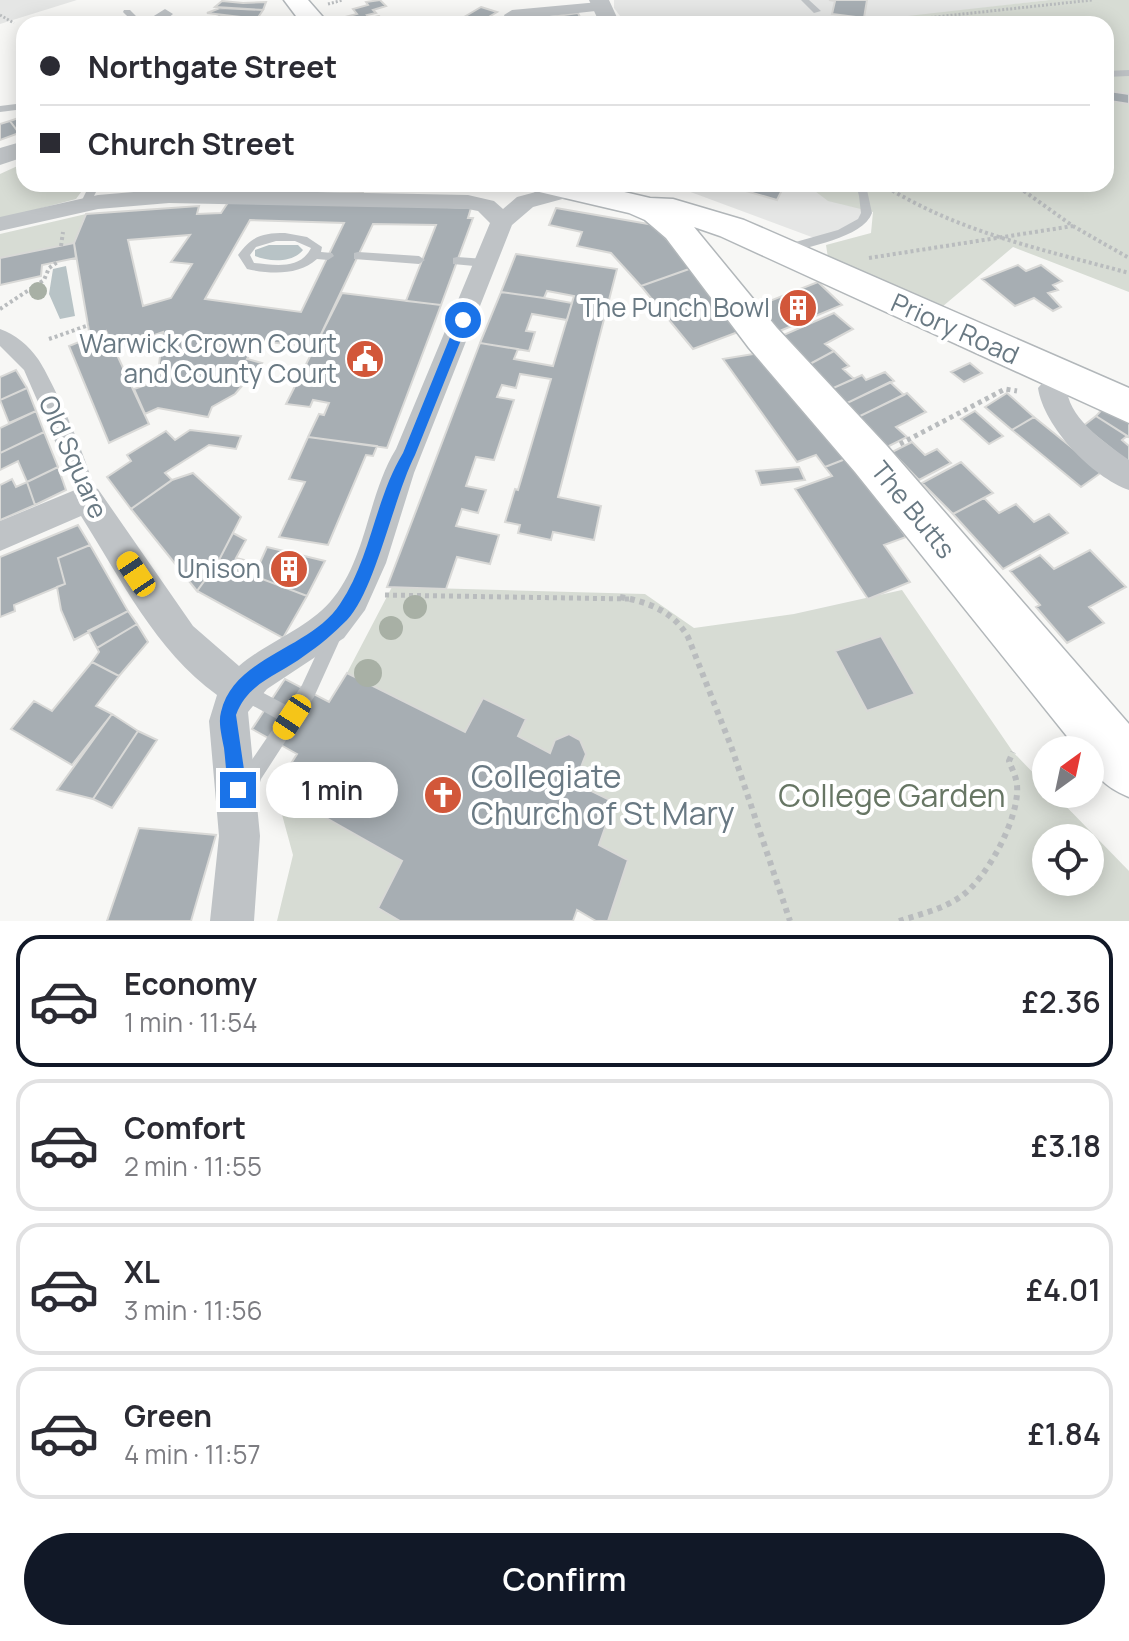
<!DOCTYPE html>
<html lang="en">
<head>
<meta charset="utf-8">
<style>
	:root { --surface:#fff; --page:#f7f7f7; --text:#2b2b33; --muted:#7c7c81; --line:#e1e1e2; --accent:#111827 }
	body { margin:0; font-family:Manrope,sans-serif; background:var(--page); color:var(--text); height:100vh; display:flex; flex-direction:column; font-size:30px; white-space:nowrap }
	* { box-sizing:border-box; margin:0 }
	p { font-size:26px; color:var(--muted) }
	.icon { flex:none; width:44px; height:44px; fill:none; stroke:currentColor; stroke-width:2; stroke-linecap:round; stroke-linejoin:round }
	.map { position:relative; height:921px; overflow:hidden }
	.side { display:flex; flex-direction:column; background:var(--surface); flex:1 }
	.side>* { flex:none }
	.guide { position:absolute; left:16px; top:16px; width:1098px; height:176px; border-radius:24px; box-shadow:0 4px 20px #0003; display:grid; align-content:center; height:176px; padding:0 24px; background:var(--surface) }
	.needle { width:52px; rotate:33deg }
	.fabs { position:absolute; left:1032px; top:736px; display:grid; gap:16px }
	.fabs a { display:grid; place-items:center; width:72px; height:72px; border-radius:50%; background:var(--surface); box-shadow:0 4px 20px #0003; font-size:40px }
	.end { position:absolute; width:36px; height:36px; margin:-18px; border:10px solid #1a73e8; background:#fff; box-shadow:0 0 0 4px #fff }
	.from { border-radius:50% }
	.bubble { position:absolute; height:56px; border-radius:28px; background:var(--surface); box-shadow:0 4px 20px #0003; font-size:26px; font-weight:600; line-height:56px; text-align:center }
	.car { position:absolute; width:24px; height:48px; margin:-24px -12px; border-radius:10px; box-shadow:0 0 6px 2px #0007; background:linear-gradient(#f5c518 24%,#345 0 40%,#f5c518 0 76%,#345 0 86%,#f5c518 0) }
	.guide b { display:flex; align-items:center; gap:28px; height:76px; font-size:30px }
	.guide b+b { border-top:2px solid var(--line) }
	.guide i { width:20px; height:20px; background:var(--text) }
	ul { padding:14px 0 0; list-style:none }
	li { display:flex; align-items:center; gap:24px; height:132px; margin:0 16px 12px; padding:0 8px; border:4px solid var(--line); border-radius:24px }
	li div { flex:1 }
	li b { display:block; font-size:30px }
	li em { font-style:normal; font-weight:600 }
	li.selected { border-color:var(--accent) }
	li>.icon { width:72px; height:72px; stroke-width:1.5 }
	.cta { display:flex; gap:16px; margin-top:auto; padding:16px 24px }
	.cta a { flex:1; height:92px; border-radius:48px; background:var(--accent); color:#fff; font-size:32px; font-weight:600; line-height:92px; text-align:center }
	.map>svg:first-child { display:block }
</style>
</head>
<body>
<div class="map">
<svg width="1129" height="921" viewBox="0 0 1129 921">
	<rect width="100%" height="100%" fill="#f7f7f5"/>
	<path fill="#e5e6e5" d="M0,0H77L0,24Z
		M614,0H1049L852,24H626L614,8Z
		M669,184H852L867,205L855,228L817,239Z"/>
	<path fill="#d7dcd4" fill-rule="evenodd" d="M1049,0H1129V292L1013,247L942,307L828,258L826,245L871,233L873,212L828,201L811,188L812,184H1106V24H890L898,23L899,17Z
		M24,163V184H87L76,199L0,219V174Z
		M86,214L74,243L0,258V234Z
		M392,587L645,594L694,628L794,614L902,590L1013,752L1046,786V794H1054L1129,871V921H608L628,860L599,845L613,802L575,783L586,754L580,740L550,753L518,736L525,719L483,698L465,732L347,673ZM1046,838H1090V882H1046Z
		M275,789L402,861L378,908L400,921H277L293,855Z"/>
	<path fill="#b8c3c6" d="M269,245H298L303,250C293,263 269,262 255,256V250Z
		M66,266L75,316L60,319L49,294L53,269Z"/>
	<path fill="#a7aeb3" stroke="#d9d9d7" stroke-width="2" fill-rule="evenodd" d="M380,0L386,6L373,10L376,13L367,15L370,18L379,16L386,22L352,24L345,17L357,14L353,9L368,5L366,2Z
		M829,0H867L864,18L832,14L835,1Z
		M222,1L243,3L266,2L263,10L215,7Z
		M481,7L497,12L477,24L459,20Z
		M220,8L241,9L263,10L257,19L207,13Z
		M578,13L580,17L574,18L580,24H553L550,17Z
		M219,15L257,19L253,24L211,22Z
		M1109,91L1129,94V104L1110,101Z
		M24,116V131L19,133L10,121Z
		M10,121L19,133L0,140V124Z
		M337,184H367L363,192L334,191Z
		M722,184H785L777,200Z
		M231,198L471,208L468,218H473L441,305L406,301L436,225L373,224L315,347L258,341L247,359L262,363L235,394L212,407L208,417L158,408L145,414L134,389L157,381L163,332L115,349L106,331L90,337L74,243L86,214L199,206L197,214L221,213ZM250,220L344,223L301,312L205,299ZM190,235L171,262L192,264L171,298L143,306L128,240Z
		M556,208L654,225L692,268L641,286L611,253L577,246L582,232L549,225Z
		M74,243L76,258L42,265L41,276L0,285V258Z
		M516,254L617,269L558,497L601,506L594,540L553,532L551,540L518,533L520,525L505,522L515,489L518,490L551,379L520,374L516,388L502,385L497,397L514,400L494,460L476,457L466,486L486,490L478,513L462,509L456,526L499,535L490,564L457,557L446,589L387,587L480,343L518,349L514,359L553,366L574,296L547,291L544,298L501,292Z
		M1018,265L1026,271L1041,265L1062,281L1053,285L1058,290L1048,293L1061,307L1053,311L1034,298L1015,306L982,279Z
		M692,268L746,329L693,349L641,286Z
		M818,282L842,305L775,333L754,311L770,305L767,302Z
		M501,292L544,298L572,303L567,320L532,314L526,331L535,332L529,351L480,343Z
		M342,293L441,305L387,448L308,437L319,414L324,415L329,403L313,400L310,407L286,404Z
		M834,313L853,329L825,344L834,351L808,365L779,337Z
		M106,331L149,424L109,443L69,346Z
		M834,351L849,366L843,369L854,379L831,389L808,365Z
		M765,352L848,458L825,467L816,455L797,462L723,359Z
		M970,363L982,373L964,382L951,372Z
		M16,370L27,388L0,400V377Z
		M885,372L894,381L845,404L831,389L862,375L866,380Z
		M890,382L904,395L858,417L845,404Z
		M27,388L36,411L9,423L0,400Z
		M907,393L926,412L896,427L907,437L887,447L858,417Z
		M1007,393L1034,417L1012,430L985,407Z
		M1107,404L1129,417V437L1096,416Z
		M36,411L44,432L0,453V428Z
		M975,411L1003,436L989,444L961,419Z
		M1096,416L1127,436L1122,440L1129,446V463L1083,426Z
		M1034,417L1102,472L1081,487L1012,430Z
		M190,430L241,436L236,449L209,445L165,473L172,480L131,509L107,477L131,461L127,455L166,431L175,440Z
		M44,432L58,467L27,482L18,461L0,470V453Z
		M308,437L377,446L373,456L366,455L328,545L279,537L305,482L289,479Z
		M912,442L925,455L937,449L951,463L919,480L892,452Z
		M848,458L906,537L884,545L910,582L868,599L795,489L832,476L825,467Z
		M961,462L993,493L953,514L922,483Z
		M58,467L66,490L35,505L27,482Z
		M799,467L805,480L761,485L756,471Z
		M193,473L241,517L218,562L197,591L131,509L172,480Z
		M12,479L16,487L27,482L35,505L0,520V485Z
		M984,498L999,513L1016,504L1034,522L1049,514L1068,533L1003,569L953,514Z
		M78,525L90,545L58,558L65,584L14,605L15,611L0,617V557Z
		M233,533L246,540L236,558L244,560L239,570L307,596L283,638L197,591L218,562Z
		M90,545L128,611L74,640L61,610L57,587L65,584L58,558Z
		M267,547L325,561L307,596L254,576Z
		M1090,550L1126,587L1089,607L1104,623L1067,643L1036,607L1040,605L1010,571L1040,555L1054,569Z
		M128,611L137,624L97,648L88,631Z
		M137,624L148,642L119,676L92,662L99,652L97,648Z
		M881,636L915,694L867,711L835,651Z
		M92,662L119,676L96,706L112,714L72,765L11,729L34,701L52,711Z
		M347,673L465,732L483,698L526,719L518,736L550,753L555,740L569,734L580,740L586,754L575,783L614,802L599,845L628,860L608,921H596L577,910L573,921H400L378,908L402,861L275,789L297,754L252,729L285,679L329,702Z
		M112,714L138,731L93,799L57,790Z
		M138,731L157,740L112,808L93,799Z
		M139,828L216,835L191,921H107Z"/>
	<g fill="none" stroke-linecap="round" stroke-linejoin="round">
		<defs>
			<path id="primary" d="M284,0H308L329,24H302Z
				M530,184H590L650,198L673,199L744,220L1129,388V423L720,236L694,227L777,328L887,446L1129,724V797C1107,788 1090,775 1090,750H1078L855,472L749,348L666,238L645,220L629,213L535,191Z"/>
		</defs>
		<use href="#primary" stroke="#b2b7ba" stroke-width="3"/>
		<path stroke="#b9bcbe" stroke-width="3" stroke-dasharray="2 2" stroke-linecap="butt" d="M328,4L343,0
			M0,15L14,23
			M871,24L1092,0"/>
		<path stroke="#b9bcbe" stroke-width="4" stroke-dasharray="3 3" stroke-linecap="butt" d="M882,184C956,232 1045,250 1129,273
			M1014,184L1073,226L1129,258
			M61,246L63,232
			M869,258L1073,226
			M0,309L44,280L49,268L59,261
			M49,339L89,325"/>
		<path stroke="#b9bcbe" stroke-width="5" stroke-dasharray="4 4" stroke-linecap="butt" d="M900,444L1005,389L1017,391
			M385,595L631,599"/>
		<path stroke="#b9bcbe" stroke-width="6" stroke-dasharray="5 5" stroke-linecap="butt" d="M620,597C648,602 673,611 688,637L731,746L790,921
			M899,921C921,914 944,909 963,895C988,876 1020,817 1017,785C1016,776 1012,769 1009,761L1013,752"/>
		<path fill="#bfc3c6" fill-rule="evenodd" d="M801,0H809L821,11L814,13Z
			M124,10H130L136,16L154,23C142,26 131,21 123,12Z
			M1129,70V76L1106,77V71Z
			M24,103V109L0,112V106Z
			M90,184H100L89,206H81L80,204Z
			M847,184H859L867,190L872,213C863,238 806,247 782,254L778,253V247L838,230L858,219L861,213L859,196L858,192Z
			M285,233L307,237L322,247L321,252L332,253L334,256L328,260L317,259C298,276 270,274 247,269L238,255C252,236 262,233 285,233ZM276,241H295L311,248C300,270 275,265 254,263L250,255L256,247Z
			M358,252L419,256L425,260L419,264L354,259V253Z
			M457,257L485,259L491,263L485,267L453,264V258Z
			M334,627L340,629L342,635L314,697L261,779L255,798L248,800L241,798L239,791L247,767L279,720L235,696L232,690L235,684L241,681L288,706L302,685L328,629Z"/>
		<path fill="#bfc3c6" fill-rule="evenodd" d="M0,329C15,334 29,346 38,359C51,377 103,490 95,506L87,509L79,506L71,478L24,370L0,346Z"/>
		<path fill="#bfc3c6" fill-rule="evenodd" d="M599,2L605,4V10L522,19L523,24H507L504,15L512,10Z
			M165,9L173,14L161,24H141Z
			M566,184L577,185L580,190L577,195L533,207L512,225L414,473L386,563L365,610L344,638L267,689L248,712L260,836L254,921H210L219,836L209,721L217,695C155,650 121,579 81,516L0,551V521L87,485L98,489L193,626L239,666C267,642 305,630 330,602C367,560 367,496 396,449L490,223L478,211L468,209L169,203L98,209L0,231V217L98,195L169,189L468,195L494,201L503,209L517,197Z
			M1064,367L1074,370L1078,378L1067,392C1072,421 1106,443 1129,460V490C1092,477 1044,427 1038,388L1054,370Z"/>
		<path fill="#bfc3c6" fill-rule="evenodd" d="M589,0H609L620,24H600Z
			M24,141V157L0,165V148Z"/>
		<use href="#primary" fill="#fff" fill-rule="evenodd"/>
	</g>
	<g fill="#a8b0a5">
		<circle cx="38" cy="291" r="9"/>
		<circle cx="415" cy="607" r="12"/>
		<circle cx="391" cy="628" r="12"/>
		<circle cx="368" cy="673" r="14"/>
	</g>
	<path fill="#1a73e8" d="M463,316L469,320L415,455C394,496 375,591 347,620C334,633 319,646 304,656C279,675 248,682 236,715L247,790L245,796L238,799L232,796C226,782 226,764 224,748C222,737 218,723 221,712C234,656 311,649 340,604C371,558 375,499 403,453L457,320Z"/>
	<defs>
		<symbol id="building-disc" viewBox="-11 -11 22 22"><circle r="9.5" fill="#d2573a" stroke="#fff"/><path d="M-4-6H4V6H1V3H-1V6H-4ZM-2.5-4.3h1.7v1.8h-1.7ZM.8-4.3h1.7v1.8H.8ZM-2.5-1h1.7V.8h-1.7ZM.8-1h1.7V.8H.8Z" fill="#fff"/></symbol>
		<symbol id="civic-disc" viewBox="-11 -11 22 22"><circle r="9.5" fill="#d2573a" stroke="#fff"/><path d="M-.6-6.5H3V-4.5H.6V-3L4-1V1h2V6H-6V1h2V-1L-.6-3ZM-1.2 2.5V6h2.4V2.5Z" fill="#fff"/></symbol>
		<symbol id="church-disc" viewBox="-11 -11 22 22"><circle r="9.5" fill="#d2573a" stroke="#fff"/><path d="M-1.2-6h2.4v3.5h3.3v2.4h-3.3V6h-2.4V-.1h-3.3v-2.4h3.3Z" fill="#fff"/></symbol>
	</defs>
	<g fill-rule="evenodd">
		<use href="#building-disc" x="776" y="286" width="44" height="44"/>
		<use href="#civic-disc" x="343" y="337" width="44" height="44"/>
		<use href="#building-disc" x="267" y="547" width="44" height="44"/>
		<use href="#church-disc" x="421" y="773" width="44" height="44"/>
	</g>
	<g text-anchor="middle" stroke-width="8" stroke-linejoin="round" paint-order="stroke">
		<g font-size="26" fill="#697983" stroke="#fff" text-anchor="end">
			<text x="770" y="317">The Punch Bowl</text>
			<text x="337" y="353">Warwick Crown Court<tspan x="337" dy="30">and County Court</tspan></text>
			<text x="261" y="578">Unison</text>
		</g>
		<g font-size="26" fill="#697983" stroke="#fff">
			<text transform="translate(955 329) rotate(24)" y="9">Priory Road</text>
			<text transform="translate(73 457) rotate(66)" y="9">Old Square</text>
			<text transform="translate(913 510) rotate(51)" y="9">The Butts</text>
		</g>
		<g font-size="32" fill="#697983" stroke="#fff" text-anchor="start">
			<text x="471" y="788">Collegiate<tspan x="471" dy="37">Church of St Mary</tspan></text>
		</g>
		<g font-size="32" fill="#677664" stroke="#fff">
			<text x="892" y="807">College Garden</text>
		</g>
	</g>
</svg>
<div class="fabs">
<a><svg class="needle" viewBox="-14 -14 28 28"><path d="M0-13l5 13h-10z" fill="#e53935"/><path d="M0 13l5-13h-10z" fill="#7c7c81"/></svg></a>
<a><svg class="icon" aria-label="locate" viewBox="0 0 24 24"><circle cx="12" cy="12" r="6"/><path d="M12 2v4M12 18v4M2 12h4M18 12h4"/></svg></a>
</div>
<i class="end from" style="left:463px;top:320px"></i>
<i class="end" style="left:238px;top:790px"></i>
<div class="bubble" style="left:266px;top:762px;width:132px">1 min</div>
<i class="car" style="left:136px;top:574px;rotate:326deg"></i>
<i class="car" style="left:292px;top:717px;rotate:213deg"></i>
<div class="guide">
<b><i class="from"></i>Northgate Street</b>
<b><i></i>Church Street</b>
</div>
</div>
<section class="side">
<ul>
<li class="selected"><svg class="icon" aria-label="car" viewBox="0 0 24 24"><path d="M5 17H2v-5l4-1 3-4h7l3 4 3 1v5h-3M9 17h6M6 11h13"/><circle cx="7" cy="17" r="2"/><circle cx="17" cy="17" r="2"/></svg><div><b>Economy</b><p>1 min · 11:54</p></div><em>£2.36</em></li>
<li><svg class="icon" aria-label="car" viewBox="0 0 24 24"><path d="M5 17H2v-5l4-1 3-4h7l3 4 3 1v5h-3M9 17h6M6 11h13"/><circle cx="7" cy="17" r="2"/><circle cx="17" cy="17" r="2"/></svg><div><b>Comfort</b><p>2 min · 11:55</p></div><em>£3.18</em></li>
<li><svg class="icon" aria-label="car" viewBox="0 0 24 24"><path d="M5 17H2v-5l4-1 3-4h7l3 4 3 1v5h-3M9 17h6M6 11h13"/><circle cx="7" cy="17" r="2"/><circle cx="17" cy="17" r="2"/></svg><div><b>XL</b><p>3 min · 11:56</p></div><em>£4.01</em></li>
<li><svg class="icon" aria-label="car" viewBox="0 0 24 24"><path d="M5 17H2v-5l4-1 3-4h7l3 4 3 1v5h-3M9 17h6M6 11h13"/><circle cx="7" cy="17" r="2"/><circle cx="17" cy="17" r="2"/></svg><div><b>Green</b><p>4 min · 11:57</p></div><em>£1.84</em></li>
</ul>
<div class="cta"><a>Confirm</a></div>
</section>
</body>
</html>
